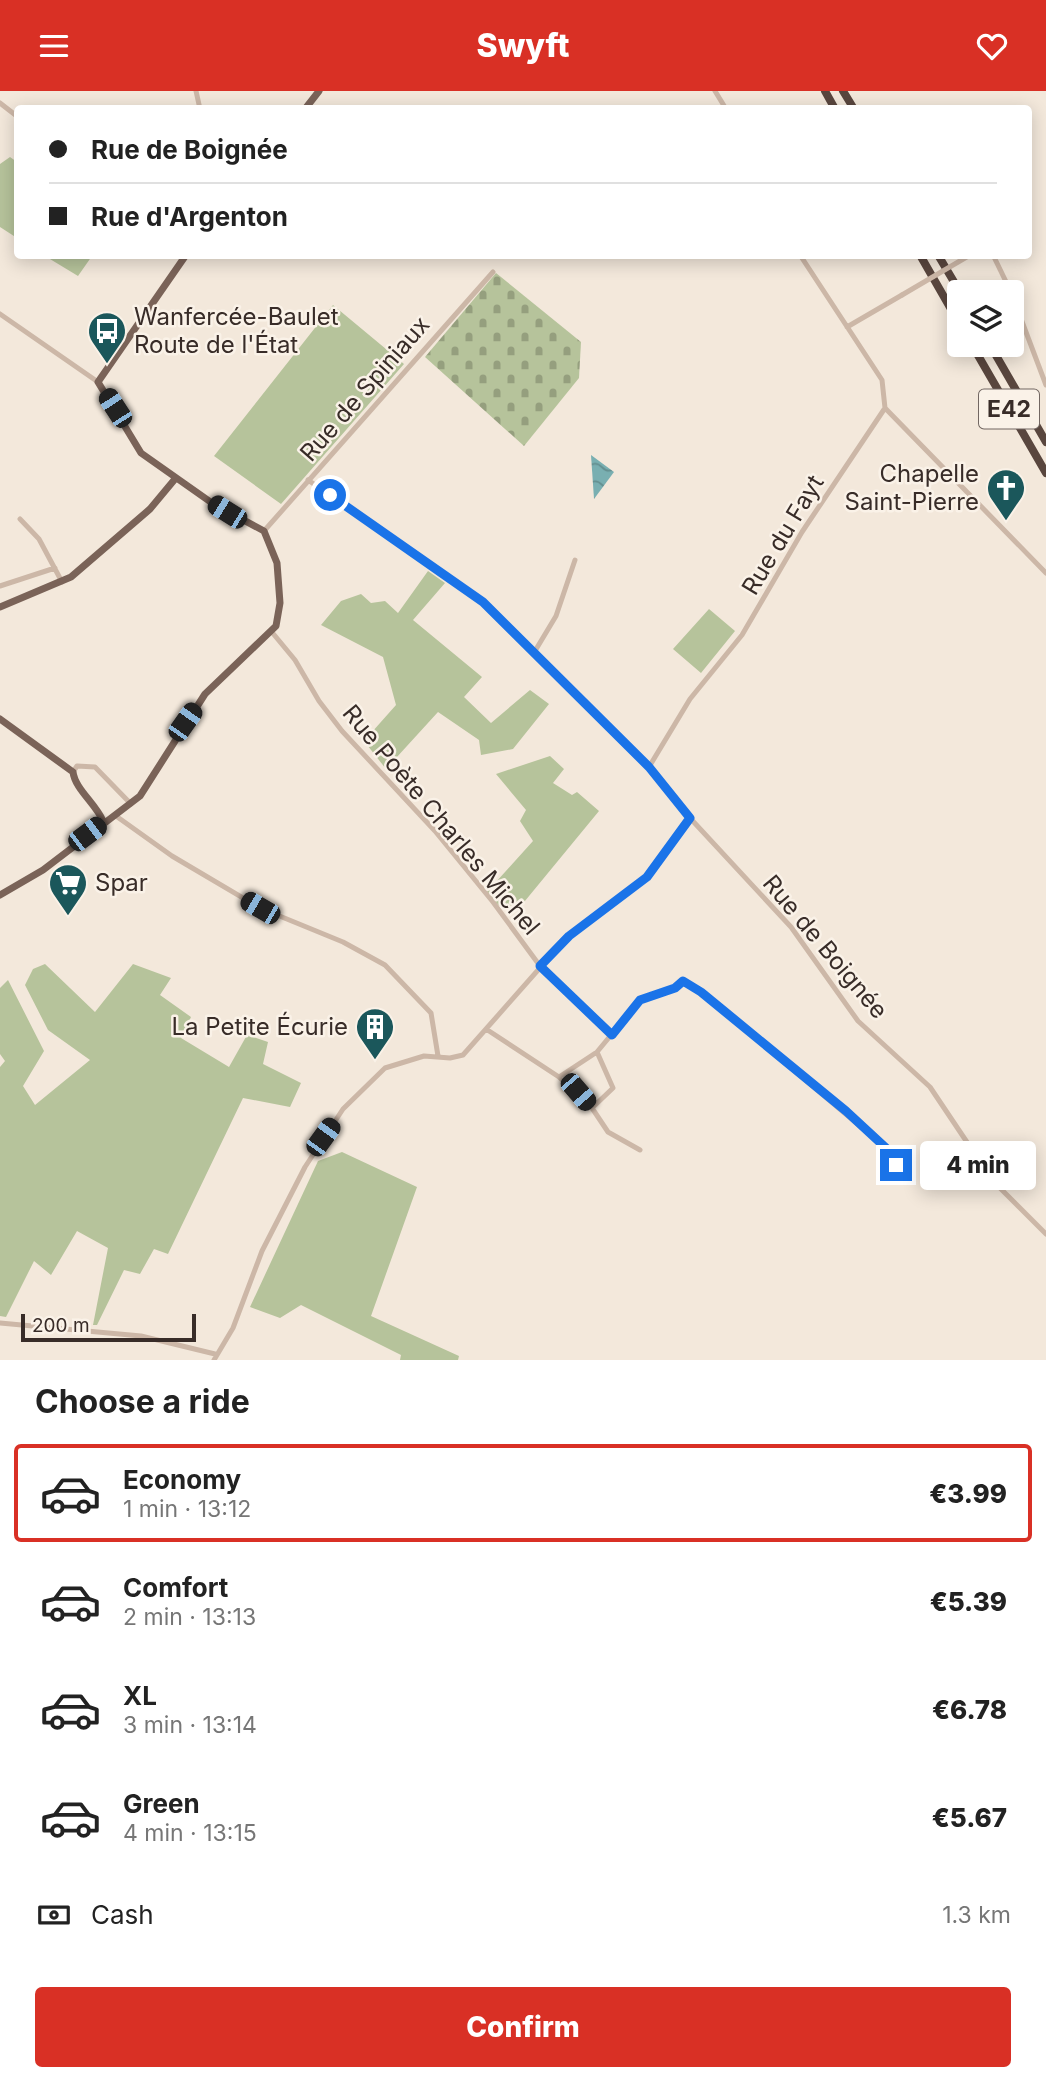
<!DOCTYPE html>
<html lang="en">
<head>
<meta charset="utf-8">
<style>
	:root { --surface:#fff; --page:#f2f2f2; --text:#222; --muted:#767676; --line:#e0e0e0; --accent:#d93025 }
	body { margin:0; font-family:Inter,sans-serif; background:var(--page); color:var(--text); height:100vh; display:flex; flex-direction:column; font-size:26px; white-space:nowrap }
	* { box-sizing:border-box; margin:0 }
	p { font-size:23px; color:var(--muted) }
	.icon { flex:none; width:38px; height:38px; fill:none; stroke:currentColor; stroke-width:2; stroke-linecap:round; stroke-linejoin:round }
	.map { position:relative; height:1269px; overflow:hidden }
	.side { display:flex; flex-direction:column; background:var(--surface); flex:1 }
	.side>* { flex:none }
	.top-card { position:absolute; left:14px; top:14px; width:1018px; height:154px; border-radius:7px; box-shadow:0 4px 18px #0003; display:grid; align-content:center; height:154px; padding:0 35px; background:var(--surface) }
	.fabs { position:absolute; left:947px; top:189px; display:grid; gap:14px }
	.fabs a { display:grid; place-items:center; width:77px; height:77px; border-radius:7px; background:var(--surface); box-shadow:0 4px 18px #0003; font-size:35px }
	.scale { position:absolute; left:21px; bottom:18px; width:175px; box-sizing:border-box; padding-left:7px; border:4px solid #382c28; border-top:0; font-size:19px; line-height:24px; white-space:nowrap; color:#382c28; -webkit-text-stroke:5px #faf2e8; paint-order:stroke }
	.end { position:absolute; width:32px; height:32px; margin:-16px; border:9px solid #1a73e8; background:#fff; box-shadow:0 0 0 4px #fff }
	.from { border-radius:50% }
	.bubble { position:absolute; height:49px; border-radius:7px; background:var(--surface); box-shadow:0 4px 18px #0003; font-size:23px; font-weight:800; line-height:49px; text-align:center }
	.car { position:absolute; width:21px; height:42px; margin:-21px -10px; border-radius:9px; box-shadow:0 0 5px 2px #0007; background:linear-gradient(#222 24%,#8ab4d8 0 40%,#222 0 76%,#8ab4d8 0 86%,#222 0) }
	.top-card b { display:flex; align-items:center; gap:24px; height:66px; font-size:26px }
	.top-card b+b { border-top:2px solid var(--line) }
	.top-card i { width:18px; height:18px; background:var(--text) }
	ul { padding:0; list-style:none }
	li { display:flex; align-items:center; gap:21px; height:98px; margin:0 14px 10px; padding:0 21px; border:4px solid transparent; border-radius:7px }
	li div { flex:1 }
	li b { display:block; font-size:26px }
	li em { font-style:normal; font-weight:800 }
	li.active { border-color:var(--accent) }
	li>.icon { width:63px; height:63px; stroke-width:1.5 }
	h2 { padding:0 35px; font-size:32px; line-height:84px }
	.pay { display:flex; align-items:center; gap:18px; height:77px; padding:0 35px; font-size:26px }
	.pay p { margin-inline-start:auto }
	.action { display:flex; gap:14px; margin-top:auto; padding:14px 35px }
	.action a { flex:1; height:80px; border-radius:7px; background:var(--accent); color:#fff; font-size:28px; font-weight:800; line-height:80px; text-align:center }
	header { display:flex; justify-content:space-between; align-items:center; height:91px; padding:0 35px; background:var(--accent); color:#fff; font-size:32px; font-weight:800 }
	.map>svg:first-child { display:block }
</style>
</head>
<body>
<header><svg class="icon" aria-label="menu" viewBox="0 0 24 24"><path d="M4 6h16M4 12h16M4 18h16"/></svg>Swyft<svg class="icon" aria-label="heart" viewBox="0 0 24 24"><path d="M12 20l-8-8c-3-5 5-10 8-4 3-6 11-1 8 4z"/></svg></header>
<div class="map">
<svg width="1046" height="1269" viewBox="0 0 1046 1269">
	<defs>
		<pattern id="cemetery-stones" width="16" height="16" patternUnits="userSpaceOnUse" patternTransform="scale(1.75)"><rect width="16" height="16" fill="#b6c39b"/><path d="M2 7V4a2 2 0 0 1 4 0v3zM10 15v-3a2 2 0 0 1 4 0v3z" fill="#959f7e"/></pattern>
		<pattern id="water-waves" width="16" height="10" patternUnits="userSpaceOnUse" patternTransform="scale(1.75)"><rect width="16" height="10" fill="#79afb1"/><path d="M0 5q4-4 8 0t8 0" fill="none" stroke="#648f90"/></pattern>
	</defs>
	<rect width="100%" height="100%" fill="#f3e8db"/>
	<path fill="#b6c39b" d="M10,66L17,71V147L0,136V73Z
		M45,165L92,164V165L78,185Z
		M333,214L404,273L281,413L214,365Z
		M428,480L445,492L413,529L482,586L464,606L491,632L530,599L549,613L513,658L481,664L479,649L438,621L386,678L364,650L396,614L383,566L321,534L341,510L361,503L371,512L385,510L398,522Z
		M709,518L735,540L701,582L673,558Z
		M550,665L564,678L553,692L572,704L577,701L599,720L520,816L508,814L504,819L486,802L533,750L520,730L526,719L496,683Z
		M45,873L95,921L133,873L171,887L160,904L191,926L181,947L229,976L247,944L268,951L263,973L301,992L290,1016L243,1007L168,1163L154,1158L140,1183L124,1179L97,1234H93L108,1157L77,1140L51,1184L34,1170L6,1226L0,1225V976L5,970L0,963V897L8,889L44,960L23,995L35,1014L90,969L48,939L25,894L33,878Z
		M342,1061L417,1096L371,1225L459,1265L458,1269H400L401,1264L301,1214L280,1227L250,1216L318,1070Z"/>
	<path fill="url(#cemetery-stones)" d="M496,182L581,251L579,287L524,355L425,266Z"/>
	<path fill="url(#water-waves)" d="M591,364L614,381L594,408Z"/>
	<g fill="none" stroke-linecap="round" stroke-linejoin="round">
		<path stroke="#ccb7a7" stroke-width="5" d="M196,0L200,18
			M715,0L726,18
			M0,12L18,26
			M993,164L1011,201
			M1012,204L1046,294
			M0,223L98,291
			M847,236L902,204
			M885,317L1046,482
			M308,389L483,511L649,676L690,727L791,836L858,930L930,996L993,1090L1046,1143
			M20,428L39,448L62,491
			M264,440L493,181
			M0,495L55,477
			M271,540L295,569L319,610L342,640L435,740L493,811L540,875L612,944
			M535,560L556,525L575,469
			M649,676L690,608L742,544L802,441L885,317L882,289L800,164
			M73,681L77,675L95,676L131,713
			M116,725L172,765L260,817L343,851L385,874L431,922L438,965
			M486,938L559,986L597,961L640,909L675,897L683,890L701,901L886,1057L905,1090
			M559,986L592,1017L613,997L597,961
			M592,1017L608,1041L640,1059
			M0,1232L141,1245L215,1263
			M214,1269L233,1237L262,1160L305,1076L343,1018L385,977L424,965L450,967L463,964L569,844L647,786L690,727"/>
		<path stroke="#7a6358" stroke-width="7" d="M305,18L319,0
			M0,516L71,486L150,418L175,388
			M0,628L73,681C75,698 96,713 103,730
			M0,804L43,779L140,705L205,603L276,535L280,512L277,472L264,440L212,412L141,362L98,291L186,164"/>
		<path stroke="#59463e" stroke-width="8" d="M825,0L835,18
			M843,0L854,18
			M920,164L959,232
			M938,164L960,201
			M972,254L1046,382
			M990,254L1046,351"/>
		<path stroke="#ccb7a7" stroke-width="5" d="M902,204L970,164"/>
	</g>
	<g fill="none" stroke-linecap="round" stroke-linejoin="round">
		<path stroke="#1a73e8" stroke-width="9" d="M330,404L483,511L649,676L690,727L647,786L569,845L540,875L612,944L640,909L675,897L683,890L701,901L846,1020L886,1057L896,1074"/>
	</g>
	<defs>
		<symbol id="bus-pin" viewBox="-11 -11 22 30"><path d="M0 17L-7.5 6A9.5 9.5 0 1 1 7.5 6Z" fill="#1b575b" stroke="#faf2e8"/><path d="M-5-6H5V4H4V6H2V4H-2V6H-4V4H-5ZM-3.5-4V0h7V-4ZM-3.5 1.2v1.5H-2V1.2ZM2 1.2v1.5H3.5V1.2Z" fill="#fff"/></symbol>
		<symbol id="church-pin" viewBox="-11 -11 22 30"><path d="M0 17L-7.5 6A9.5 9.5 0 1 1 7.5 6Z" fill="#1b575b" stroke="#faf2e8"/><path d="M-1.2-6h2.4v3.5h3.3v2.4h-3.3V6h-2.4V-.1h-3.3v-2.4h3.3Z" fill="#fff"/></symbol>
		<symbol id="supermarket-pin" viewBox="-11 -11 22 30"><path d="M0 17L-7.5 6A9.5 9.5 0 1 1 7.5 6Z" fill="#1b575b" stroke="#faf2e8"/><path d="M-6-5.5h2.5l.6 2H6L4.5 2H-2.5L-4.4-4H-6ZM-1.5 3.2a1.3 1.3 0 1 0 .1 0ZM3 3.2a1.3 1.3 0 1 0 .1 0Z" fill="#fff"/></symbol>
		<symbol id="building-pin" viewBox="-11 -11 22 30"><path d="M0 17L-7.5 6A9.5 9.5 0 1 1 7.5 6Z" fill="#1b575b" stroke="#faf2e8"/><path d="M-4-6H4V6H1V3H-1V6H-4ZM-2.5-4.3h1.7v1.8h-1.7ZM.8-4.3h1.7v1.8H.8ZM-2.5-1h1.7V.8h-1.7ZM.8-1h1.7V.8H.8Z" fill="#fff"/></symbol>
	</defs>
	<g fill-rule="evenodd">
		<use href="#bus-pin" x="85" y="218" width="44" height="60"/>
		<use href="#church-pin" x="984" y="375" width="44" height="60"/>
		<use href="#supermarket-pin" x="46" y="770" width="44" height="60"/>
		<use href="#building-pin" x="353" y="914" width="44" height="60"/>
	</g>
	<g text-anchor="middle" stroke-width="5" stroke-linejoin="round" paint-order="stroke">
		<rect fill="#faf2e8" stroke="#726762" stroke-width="2" x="979" y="298.5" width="60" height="39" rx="5"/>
		<g font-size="23" font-weight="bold" fill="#382c28">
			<text x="1009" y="326">E42</text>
		</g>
		<g font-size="24" fill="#382c28" stroke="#faf2e8" text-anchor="start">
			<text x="134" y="234">Wanfercée-Baulet<tspan x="134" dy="28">Route de l'État</tspan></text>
			<text x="979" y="391" text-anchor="end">Chapelle<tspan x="979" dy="28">Saint-Pierre</tspan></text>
			<text x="95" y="800">Spar</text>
			<text x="348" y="944" text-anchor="end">La Petite Écurie</text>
		</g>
		<g font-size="24" fill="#382c28" stroke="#faf2e8">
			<text transform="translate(365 298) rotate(-49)" y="8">Rue de Spiniaux</text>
			<text transform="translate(783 444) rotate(-59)" y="8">Rue du Fayt</text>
			<text transform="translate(441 729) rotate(50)" y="8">Rue Poète Charles Michel</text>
			<text transform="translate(825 856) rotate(50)" y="8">Rue de Boignée</text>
		</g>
	</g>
</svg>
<div class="fabs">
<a><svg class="icon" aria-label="layers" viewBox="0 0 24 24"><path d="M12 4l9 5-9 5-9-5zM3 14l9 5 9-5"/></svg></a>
</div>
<div class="scale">200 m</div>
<i class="end from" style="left:330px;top:404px"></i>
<i class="end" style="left:896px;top:1074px"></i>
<div class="bubble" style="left:920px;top:1050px;width:116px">4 min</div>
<i class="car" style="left:115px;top:317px;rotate:327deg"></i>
<i class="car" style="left:227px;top:421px;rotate:302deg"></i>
<i class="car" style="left:185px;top:631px;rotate:35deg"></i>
<i class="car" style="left:87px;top:743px;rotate:53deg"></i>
<i class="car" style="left:260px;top:817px;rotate:300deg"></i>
<i class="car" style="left:578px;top:1001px;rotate:139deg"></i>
<i class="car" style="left:323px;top:1046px;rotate:36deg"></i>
<div class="top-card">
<b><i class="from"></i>Rue de Boignée</b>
<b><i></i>Rue d'Argenton</b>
</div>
</div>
<section class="side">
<h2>Choose a ride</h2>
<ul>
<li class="active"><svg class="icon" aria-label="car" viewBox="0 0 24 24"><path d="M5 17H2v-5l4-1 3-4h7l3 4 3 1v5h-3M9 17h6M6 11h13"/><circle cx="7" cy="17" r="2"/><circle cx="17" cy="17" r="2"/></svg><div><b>Economy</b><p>1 min · 13:12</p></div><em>€3.99</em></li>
<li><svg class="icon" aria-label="car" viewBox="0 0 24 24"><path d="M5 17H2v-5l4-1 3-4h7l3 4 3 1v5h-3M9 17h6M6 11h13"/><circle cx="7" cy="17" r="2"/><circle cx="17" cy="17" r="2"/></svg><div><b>Comfort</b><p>2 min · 13:13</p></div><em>€5.39</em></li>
<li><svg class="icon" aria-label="car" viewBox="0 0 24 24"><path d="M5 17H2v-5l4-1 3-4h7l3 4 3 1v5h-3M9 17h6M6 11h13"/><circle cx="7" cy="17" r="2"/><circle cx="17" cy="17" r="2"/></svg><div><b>XL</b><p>3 min · 13:14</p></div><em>€6.78</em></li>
<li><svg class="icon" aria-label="car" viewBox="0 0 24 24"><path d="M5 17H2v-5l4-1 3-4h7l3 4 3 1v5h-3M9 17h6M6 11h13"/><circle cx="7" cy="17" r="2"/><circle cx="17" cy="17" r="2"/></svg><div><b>Green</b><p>4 min · 13:15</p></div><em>€5.67</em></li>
</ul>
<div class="pay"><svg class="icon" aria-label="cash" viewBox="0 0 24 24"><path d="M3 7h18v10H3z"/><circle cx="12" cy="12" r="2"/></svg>Cash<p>1.3 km</p></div>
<div class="action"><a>Confirm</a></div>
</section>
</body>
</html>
